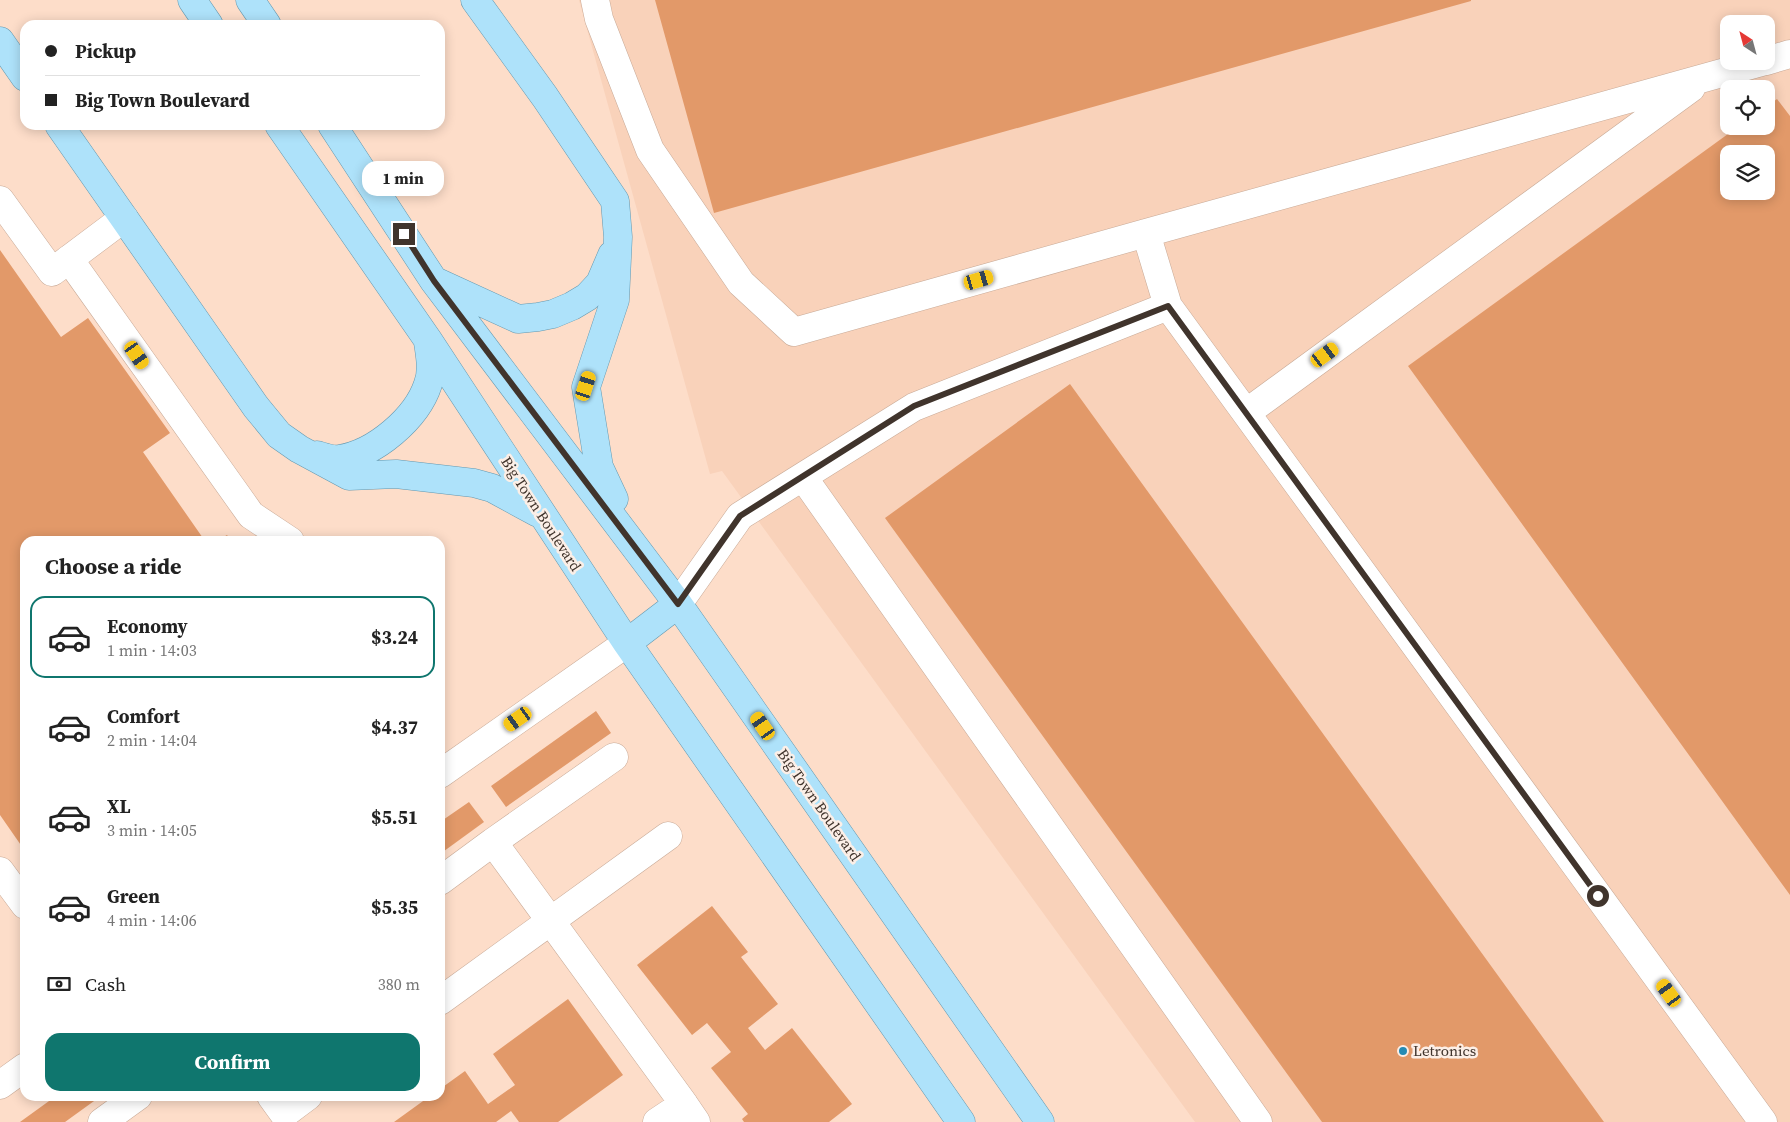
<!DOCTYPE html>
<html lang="en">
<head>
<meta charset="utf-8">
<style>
	:root { --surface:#fff; --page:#f2f2f2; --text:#222; --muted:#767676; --line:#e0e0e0; --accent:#0f766e }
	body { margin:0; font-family:"Source Serif 4",serif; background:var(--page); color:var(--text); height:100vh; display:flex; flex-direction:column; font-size:19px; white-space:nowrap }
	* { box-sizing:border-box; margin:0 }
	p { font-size:16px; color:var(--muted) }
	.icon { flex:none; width:28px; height:28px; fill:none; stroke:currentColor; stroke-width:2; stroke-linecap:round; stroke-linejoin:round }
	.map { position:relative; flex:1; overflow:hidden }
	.details { position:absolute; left:20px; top:536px; width:425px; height:565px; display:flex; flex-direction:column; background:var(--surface); border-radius:15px; box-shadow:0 2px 12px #0003 }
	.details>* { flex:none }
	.banner { position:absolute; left:20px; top:20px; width:425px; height:110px; border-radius:15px; box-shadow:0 2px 12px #0003; display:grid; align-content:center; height:110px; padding:0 25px; background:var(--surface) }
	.needle { width:32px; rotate:324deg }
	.tools { position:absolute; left:1720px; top:15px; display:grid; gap:10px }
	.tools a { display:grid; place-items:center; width:55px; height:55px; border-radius:10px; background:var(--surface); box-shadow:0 2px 12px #0003; font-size:25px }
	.end { position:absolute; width:22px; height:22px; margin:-11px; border:6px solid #40342c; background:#fff; box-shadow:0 0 0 2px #fff }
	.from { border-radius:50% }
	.bubble { position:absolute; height:35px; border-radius:15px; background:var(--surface); box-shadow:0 2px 12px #0003; font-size:16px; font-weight:700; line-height:35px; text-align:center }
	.car { position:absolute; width:15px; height:30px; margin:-15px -8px; border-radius:6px; box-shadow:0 0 4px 1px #0007; background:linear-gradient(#f5c518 24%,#345 0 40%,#f5c518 0 76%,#345 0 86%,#f5c518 0) }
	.banner b { display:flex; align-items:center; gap:18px; height:48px; font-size:19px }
	.banner b+b { border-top:1px solid var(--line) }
	.banner i { width:12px; height:12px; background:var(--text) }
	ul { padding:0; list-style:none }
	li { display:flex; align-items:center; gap:15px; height:82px; margin:0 10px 8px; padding:0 15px; border:2px solid transparent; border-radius:15px }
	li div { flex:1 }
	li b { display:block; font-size:19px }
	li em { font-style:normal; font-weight:700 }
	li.on { border-color:var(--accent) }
	li>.icon { width:45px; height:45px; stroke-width:1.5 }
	h2 { padding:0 25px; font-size:22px; line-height:60px }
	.pay { display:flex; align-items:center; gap:12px; height:55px; padding:0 25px; font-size:19px }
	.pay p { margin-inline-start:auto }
	.action { display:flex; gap:10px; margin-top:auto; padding:10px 25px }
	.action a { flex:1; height:58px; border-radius:15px; background:var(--accent); color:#fff; font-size:20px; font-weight:700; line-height:58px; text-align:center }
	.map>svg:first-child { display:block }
</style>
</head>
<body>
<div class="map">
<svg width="1790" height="1122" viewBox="0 0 1790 1122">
	<rect width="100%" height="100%" fill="#fdddc9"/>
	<path fill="#f9d2ba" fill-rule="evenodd" d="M579,0H1790V1122H1195L722,471L710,474ZM1729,24H1766V61H1729ZM1729,89H1766V126H1729ZM1729,154H1766V191H1729Z"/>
	<path fill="#e29969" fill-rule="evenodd" d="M655,0H1471V1L714,213Z
		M1777,99L1790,116V895L1408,366L1739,126H1766V107ZM1729,154H1766V191H1729Z
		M0,250L61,337L88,318L170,433L143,452L205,541H25V851L0,815Z
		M1070,384L1604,1122H1322L885,518Z
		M227,535L231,541H217Z
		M596,711L611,733L506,807L491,786Z
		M469,802L484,822L440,854V822Z
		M712,906L748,952L741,957L778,1004L748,1028L765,1050L792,1028L852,1104L829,1122H744L742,1119L748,1114L711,1068L731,1052L707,1023L692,1035L637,965Z
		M568,999L623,1075L558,1122H519L511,1111L496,1122H394L430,1096H440V1089L465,1071L488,1104L515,1085L493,1054Z
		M56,1096H101L65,1122H20Z"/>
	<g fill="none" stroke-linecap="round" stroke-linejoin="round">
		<defs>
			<path id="minor" d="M595,0L599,19L650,150L741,283L794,332L1146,233
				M1766,61L1790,54
				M0,200L52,272L124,218
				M69,259L251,515L290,541
				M1168,306L1146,233L1765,61
				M1246,413L1691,88
				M803,477L1258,1122
				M678,604L740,516L914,407L1168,306L1763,1122
				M440,774L627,643
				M493,842L614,757
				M0,871L25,905
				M440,881L493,842L681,1100L696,1122
				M440,1001L668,836
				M0,1085L25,1067
				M271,1096L284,1114L308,1096
				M102,1122L138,1096
				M657,1122L684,1104"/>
			<path id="major" d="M192,0L209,25
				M250,0L267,25
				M475,0L545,97L615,201L618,237L615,300L586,387L599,467L614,499
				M0,41L25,77
				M59,125L256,407L279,435L299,449L349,476L396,474L474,483L492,488L538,513
				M279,125L428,340L627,643L961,1122
				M332,125L434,281L678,604L1040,1122
				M437,282L518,319L538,317L553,314L572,306L587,297L600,283L612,255
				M317,455C324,457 332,460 339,459C375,454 417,418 428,384C433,370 430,356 428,342
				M627,643L678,604"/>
		</defs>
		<use href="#minor" stroke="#c8aa97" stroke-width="29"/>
		<use href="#major" stroke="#6498af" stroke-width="29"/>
		<use href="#minor" stroke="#fff" stroke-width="28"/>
		<use href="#major" stroke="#aee2fa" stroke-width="28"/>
	</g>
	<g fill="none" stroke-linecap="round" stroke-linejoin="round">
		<path stroke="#40342c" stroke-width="6" d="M404,234L434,281L678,604L740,516L914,406L1168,306L1598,896"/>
	</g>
	<circle fill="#248bb4" stroke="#fcefe7" stroke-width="2" cx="1403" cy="1051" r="5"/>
	<g text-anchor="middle" stroke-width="5" stroke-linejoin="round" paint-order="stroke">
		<g font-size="15" fill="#40342c" stroke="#fcefe7">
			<text transform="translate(541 514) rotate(57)" y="5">Big Town Boulevard</text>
			<text transform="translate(819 805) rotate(55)" y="5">Big Town Boulevard</text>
		</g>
		<g font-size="15" fill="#40342c" stroke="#fcefe7" text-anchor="start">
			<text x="1413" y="1056">Letronics</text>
		</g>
	</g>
</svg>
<div class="tools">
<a><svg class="needle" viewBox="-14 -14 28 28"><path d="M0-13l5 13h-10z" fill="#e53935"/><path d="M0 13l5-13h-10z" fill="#767676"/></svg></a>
<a><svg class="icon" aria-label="locate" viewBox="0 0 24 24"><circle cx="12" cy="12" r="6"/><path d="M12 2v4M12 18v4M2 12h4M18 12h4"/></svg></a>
<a><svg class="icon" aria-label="layers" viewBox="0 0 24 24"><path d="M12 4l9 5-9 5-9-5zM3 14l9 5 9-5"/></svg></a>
</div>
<i class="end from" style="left:1598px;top:896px"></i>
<i class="end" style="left:404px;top:234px"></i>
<div class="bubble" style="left:362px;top:161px;width:82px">1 min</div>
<i class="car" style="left:979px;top:280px;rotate:74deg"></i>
<i class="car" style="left:137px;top:355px;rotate:145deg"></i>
<i class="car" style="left:1325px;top:355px;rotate:54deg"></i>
<i class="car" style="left:586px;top:386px;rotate:18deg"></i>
<i class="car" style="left:518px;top:719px;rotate:235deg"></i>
<i class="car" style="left:763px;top:726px;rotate:325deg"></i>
<i class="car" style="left:1669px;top:993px;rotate:324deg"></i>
<div class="banner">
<b><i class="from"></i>Pickup</b>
<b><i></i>Big Town Boulevard</b>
</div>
<section class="details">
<h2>Choose a ride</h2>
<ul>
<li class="on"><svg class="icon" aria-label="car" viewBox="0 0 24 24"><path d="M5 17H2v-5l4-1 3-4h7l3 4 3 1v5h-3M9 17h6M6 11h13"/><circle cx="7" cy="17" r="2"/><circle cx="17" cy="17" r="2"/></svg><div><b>Economy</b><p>1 min · 14:03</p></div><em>$3.24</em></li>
<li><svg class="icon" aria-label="car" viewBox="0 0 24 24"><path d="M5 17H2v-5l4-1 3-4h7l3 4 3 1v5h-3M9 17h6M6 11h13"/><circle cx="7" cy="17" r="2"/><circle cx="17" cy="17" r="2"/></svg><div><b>Comfort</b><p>2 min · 14:04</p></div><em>$4.37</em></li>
<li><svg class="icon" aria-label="car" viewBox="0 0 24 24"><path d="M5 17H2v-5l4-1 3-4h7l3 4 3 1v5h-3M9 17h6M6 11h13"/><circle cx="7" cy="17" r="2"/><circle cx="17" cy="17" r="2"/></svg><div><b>XL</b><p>3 min · 14:05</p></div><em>$5.51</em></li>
<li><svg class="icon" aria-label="car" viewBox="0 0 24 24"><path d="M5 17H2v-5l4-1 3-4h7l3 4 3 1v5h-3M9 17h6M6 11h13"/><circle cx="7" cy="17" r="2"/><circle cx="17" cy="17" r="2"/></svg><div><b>Green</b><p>4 min · 14:06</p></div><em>$5.35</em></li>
</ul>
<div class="pay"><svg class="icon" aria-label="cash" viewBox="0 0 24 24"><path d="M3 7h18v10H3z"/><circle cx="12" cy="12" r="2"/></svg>Cash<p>380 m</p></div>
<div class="action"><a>Confirm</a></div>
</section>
</div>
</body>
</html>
